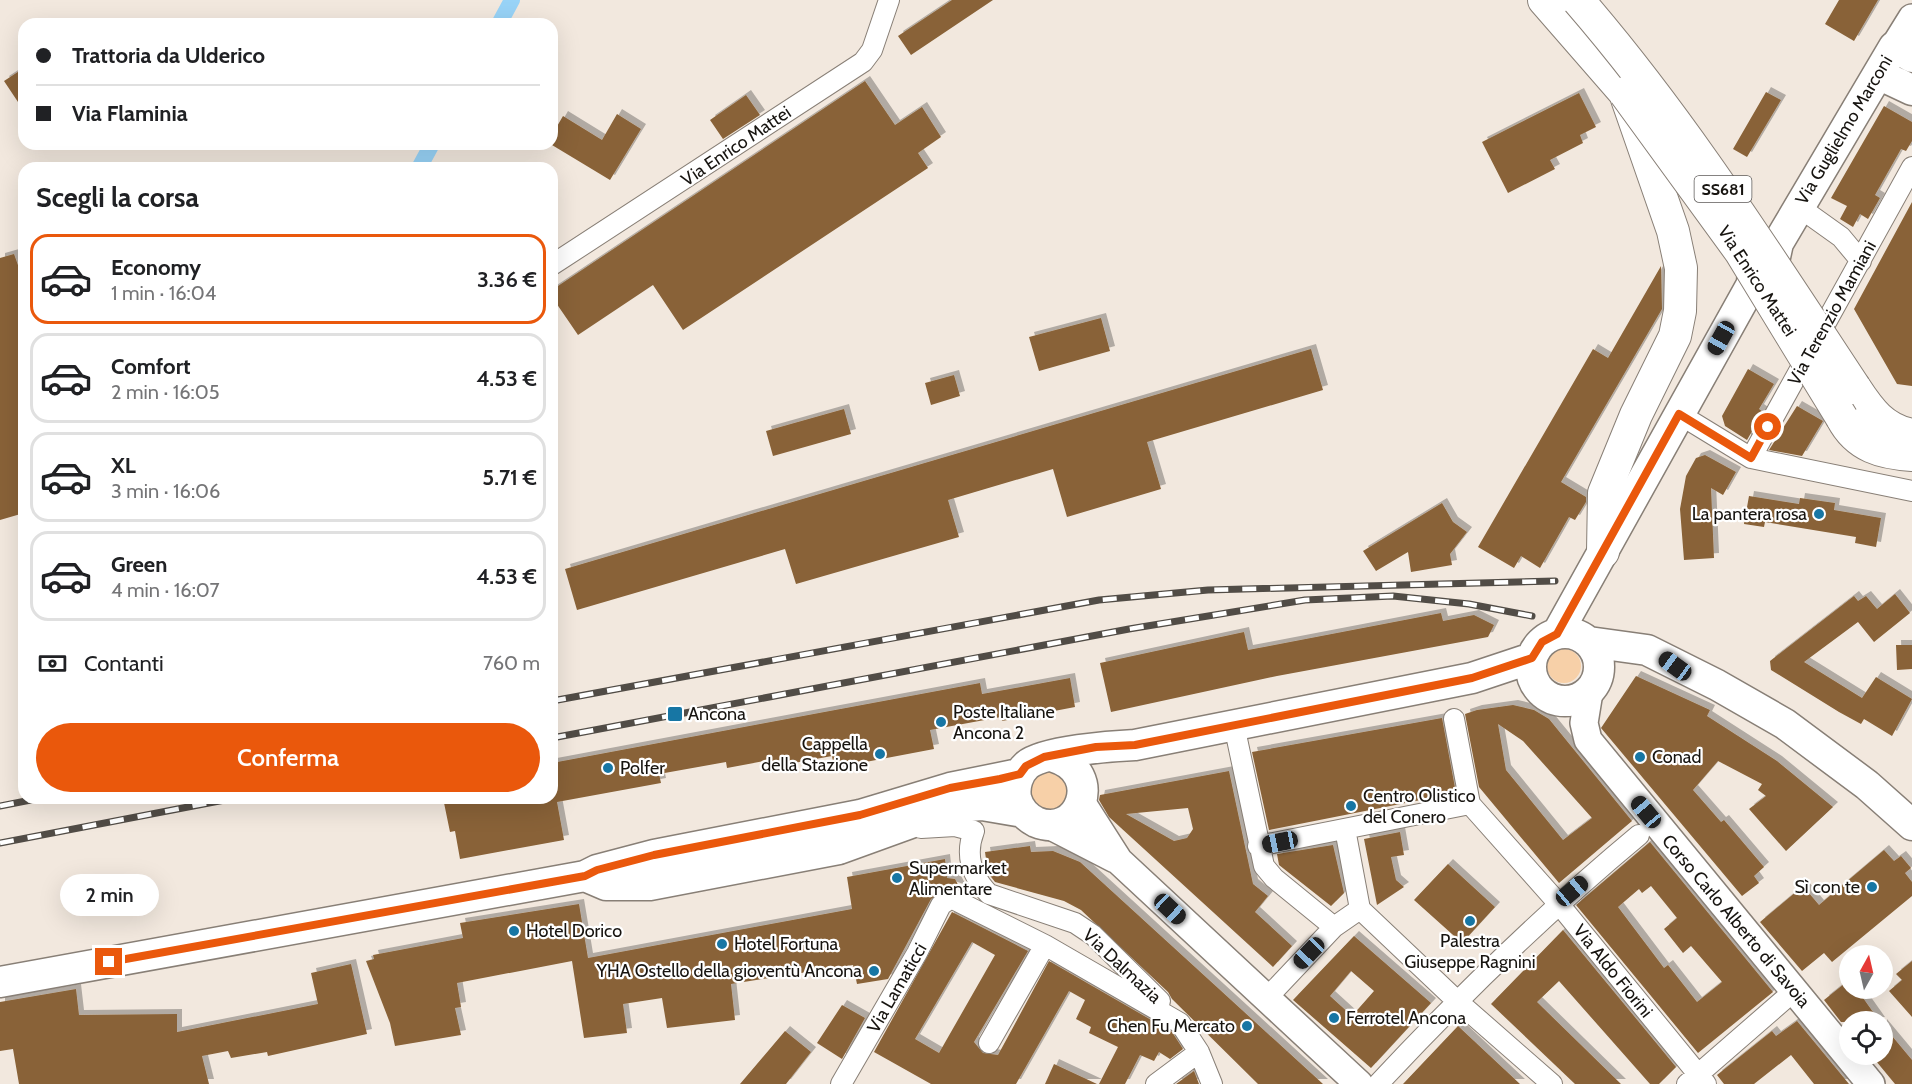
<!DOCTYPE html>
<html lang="it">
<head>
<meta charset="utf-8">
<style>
	:root { --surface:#fff; --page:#f6f6f6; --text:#202124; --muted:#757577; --line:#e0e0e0; --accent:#ea580c }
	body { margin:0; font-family:Cabin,sans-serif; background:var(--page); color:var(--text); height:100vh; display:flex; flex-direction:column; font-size:22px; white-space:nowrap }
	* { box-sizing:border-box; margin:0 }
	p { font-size:20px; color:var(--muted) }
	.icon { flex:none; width:33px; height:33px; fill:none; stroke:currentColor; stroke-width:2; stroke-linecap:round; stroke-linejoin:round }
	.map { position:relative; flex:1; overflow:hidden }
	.sheet { position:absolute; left:18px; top:162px; width:540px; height:642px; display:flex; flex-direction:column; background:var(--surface); border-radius:18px; box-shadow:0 6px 24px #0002 }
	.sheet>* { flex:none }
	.hud { position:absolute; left:18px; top:18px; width:540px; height:132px; border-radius:18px; box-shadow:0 6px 24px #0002; display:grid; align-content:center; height:132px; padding:0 18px; background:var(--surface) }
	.needle { width:39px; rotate:8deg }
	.tools { position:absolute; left:1839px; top:945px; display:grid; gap:12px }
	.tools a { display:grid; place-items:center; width:54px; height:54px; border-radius:50%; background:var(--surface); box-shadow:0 6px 24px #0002; font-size:30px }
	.end { position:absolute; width:27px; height:27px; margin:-14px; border:8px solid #ea580c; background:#fff; box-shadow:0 0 0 3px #fff }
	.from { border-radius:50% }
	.bubble { position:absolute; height:42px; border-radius:21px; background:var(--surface); box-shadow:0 6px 24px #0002; font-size:20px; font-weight:600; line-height:42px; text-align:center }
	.car { position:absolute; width:18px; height:36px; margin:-18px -9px; border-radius:8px; box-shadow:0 0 4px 2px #0007; background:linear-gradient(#222 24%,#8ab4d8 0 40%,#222 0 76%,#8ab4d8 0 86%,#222 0) }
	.hud b { display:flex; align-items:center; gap:21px; height:57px; font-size:22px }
	.hud b+b { border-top:2px solid var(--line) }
	.hud i { width:15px; height:15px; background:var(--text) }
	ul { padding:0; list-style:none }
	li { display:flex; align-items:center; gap:18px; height:90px; margin:0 12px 9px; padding:0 6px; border:3px solid var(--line); border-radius:18px }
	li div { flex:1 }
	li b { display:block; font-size:22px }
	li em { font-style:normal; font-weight:600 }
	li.selected { border-color:var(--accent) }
	li>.icon { width:54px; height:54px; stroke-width:1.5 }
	h2 { padding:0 18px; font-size:27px; line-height:72px }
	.pay { display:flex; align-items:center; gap:15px; height:66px; padding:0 18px; font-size:22px }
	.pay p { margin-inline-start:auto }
	.button { display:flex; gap:12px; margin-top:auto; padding:12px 18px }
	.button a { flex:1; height:69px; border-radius:36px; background:var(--accent); color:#fff; font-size:24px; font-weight:600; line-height:69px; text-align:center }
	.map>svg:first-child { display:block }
</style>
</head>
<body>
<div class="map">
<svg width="1912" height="1084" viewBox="0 0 1912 1084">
	<defs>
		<filter id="shadow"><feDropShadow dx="5" dy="-5" stdDeviation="0" flood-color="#0004"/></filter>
	</defs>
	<rect width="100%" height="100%" fill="#f2e8de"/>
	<path fill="#f7d0a8" d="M1547 666a17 17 0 1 1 34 0a17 17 0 1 1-34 0Z
		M1030 791a19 19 0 1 1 38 0a19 19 0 1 1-38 0Z"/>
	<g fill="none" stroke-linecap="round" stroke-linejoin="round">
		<path stroke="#98d3f7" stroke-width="16" d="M499,24L512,0
			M419,168L432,144"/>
	</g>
	<path fill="#896237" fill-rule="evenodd" filter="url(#shadow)" d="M952,0H993L911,55L898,36Z
		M1839,0H1878L1854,41L1825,24Z
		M24,68V111L4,81Z
		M865,81L895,125L922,107L941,137L918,153L928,168L683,330L653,285L578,335L552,297V290Z
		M1766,92L1781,100L1747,157L1733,149Z
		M1579,93L1596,127L1580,135L1583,143L1550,160L1555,169L1508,193L1482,142Z
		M746,95L760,115L723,139L710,120Z
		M1884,106L1912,122V141L1906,151L1901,149L1875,195L1880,198L1868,219L1860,214L1853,227L1840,219L1847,206L1831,198Z
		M617,114L641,129L610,180L552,145V135L563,116L602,140Z
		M1912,202V386L1897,384L1854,309Z
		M14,254L19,268L24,267V513L0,520V258Z
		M1661,266L1662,309L1561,482L1586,497V502L1575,520L1569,517L1540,568L1521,556L1514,568L1478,547L1593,349L1608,358Z
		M1101,318L1110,351L1039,371L1029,337Z
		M1311,349L1323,390L1147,442L1161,489L1067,517L1053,469L948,500L959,537L796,584L785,549L577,610L565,569Z
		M1748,369L1774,384L1759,409L1763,412L1747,440L1725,426L1722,416Z
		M954,375L960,396L931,405L925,383Z
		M1797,406L1823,421L1802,456L1769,450Z
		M844,409L851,434L773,456L766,431Z
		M1705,455L1736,472L1723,495L1711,488L1714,558L1684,560L1680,509L1686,476L1696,458Z
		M1749,496L1799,504L1800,498L1835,503L1834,510L1881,518L1876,547L1855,543L1856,537L1765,522L1764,527L1744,524Z
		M1442,503L1453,522L1467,532L1450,554L1452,565L1411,572L1408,552L1376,571L1363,551Z
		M1895,594L1910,613L1874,642L1858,622L1804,662L1862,698L1876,677L1912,699L1892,736L1864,719L1861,724L1839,712L1771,670L1770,661L1854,596L1858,601L1866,596L1877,609Z
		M1441,613L1443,621L1474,615L1494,625L1488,637L1277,676L1111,712L1100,663L1244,632L1248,650Z
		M1896,645H1912V669L1897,670Z
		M1636,676L1710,710L1707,716L1777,761L1833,807L1786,851L1749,809L1766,796L1758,790L1762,784L1718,761L1693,790L1721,822L1724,820L1764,867L1754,876L1759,883L1742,896L1601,728Z
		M1070,678L1075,707L1002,721L1001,717L930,730L934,749L834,768L832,756L772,767L770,760L727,768L726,762L659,774L661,783L557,802L564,840L460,859L455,831L450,832L443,798H552V763L980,683L982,694Z
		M1513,705L1534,710L1549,719L1632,821L1559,883L1479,787L1465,714L1477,710ZM1498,724L1523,741L1592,818L1563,840L1506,770Z
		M1442,718L1456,793L1269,830L1252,752Z
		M1229,771L1253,884L1268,896L1255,912L1292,946L1273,967L1109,817L1099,800L1100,795ZM1188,808L1193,829L1187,838L1174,841L1126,814Z
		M1400,832L1404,855L1391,857L1396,880L1404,887L1377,905L1364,839Z
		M1650,842L1773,992L1698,1053L1576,905ZM1651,886L1677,918L1664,929L1683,953L1691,946L1722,982L1697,1002L1668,965L1664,968L1618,907L1639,889L1642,893Z
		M1333,845L1344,893L1331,906L1279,865L1277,854Z
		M1030,846L1031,852L1053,851L1080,862L1323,1084H1258L1172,999L1168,992L1081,910L1064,901L995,882L988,873L985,852Z
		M1884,850L1894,861L1901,856L1911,868L1905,873L1912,882V896L1832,962L1824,953L1802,971L1760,922L1803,886L1819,905Z
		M945,859L947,878L955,879L961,890L950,886L931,899L888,979L857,984L853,965L731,984L735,1020L667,1028L662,998L623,1004L627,1033L584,1038L572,961L457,983L461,1007L455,1008L461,1035L395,1046L390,1023L366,961L374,959L373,955L463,938L460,923L579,904L588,958L852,909L847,877Z
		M1448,864L1495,907L1462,943L1414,900Z
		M952,912L1028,951L974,1042L983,1053L998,1055L1049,961L1172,1032L1183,1049L1170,1059L1159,1052L1154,1061L1140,1055L1125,1084H1099L1118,1047L1089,1033L1091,1027L1076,1019L1085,1000L1069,991L1016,1084H931L874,1052ZM972,942L995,955L939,1053L915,1039Z
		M1563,930L1676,1067L1659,1084H1650L1559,981L1537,1002L1621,1084H1575L1491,1004Z
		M1354,936L1431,1003L1371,1068L1293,1000ZM1351,971L1374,991L1352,1016L1330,996Z
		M1912,961V1017L1889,991L1902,980L1896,974Z
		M351,964L367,1034L268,1056L267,1052L231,1058L228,1051L202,1056L209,1084H19L13,1049L0,1051V1002L76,989L79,1015L177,1014V1032L318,1004L311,973Z
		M1849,980L1850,988H1856L1880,1022H1841L1824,1000Z
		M842,1005L865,1018L842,1059L817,1043Z
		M1797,1021L1849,1084H1814L1791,1055L1754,1084H1724L1717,1075L1772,1031L1776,1036Z
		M1882,1024L1912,1060V1084H1895L1876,1061L1882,1056Z
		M1458,1026L1520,1084H1403Z
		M785,1031L811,1052L786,1084H740Z
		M1054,1064L1097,1084H1045Z
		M1194,1071L1199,1084H1176Z"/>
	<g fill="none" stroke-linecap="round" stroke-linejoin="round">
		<defs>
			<path id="minor" d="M1799,207L1841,237L1861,261
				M552,265L863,62L872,50L889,0
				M1679,414L1751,458L1912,491
				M1751,458L1912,167
				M1454,719L1470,804
				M1234,725L1264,866L1274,878L1334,927L1360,909L1456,1000L1552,1084
				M921,828L955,826L974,831C965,854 971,876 989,894L1075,923L1093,935L1160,1001
				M1345,829L1360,909
				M1258,846L1470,804L1558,903L1706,1084
				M1266,999L1334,927
				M989,1043L1045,945
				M841,1084L917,953L941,905L951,898L1045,945L1180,1023L1199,1052L1212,1084
				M1156,1084L1199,1052
				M1378,1084C1462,994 1544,914 1639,835
				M1687,1084L1794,991"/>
			<path id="secondary" d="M1894,47L1912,18
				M1589,692L1584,723L1588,740L1871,1084
				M1082,803L1119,861L1359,1084
				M1047,824L1115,859"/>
			<path id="primary" d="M1878,74L1912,90
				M1761,277L1775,257L1778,243L1894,47L1912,57
				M1531 667a34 34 0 1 1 68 0a34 34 0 1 1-68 0Z
				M1557,634L1752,284L1753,268L1761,255
				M1589,642L1647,650L1717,685L1785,724L1867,785L1912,825
				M1054,757C1106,773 1079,840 1036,822C1026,817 1019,809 1016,798C1014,786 1018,773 1027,765C1044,751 1112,746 1135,745L1472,678L1532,658
				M585,876L606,885H650L839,849L955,807L982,805L1023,812
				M0,982L585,876L597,870L654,855L860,815L950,788L1019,774"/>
			<path id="trunk" d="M1544,0L1625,93L1673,231L1681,268L1680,311L1675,336L1636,415L1604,493L1603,552
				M1855,388C1870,411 1883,429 1912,435
				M1842,418C1857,447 1882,453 1912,455"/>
		</defs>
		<use href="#minor" stroke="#887f76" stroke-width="22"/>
		<use href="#secondary" stroke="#887f76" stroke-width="30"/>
		<use href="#primary" stroke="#887f76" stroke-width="33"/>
		<use href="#trunk" stroke="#887f76" stroke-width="34"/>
		<use href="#minor" stroke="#fff" stroke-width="20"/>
		<use href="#secondary" stroke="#fff" stroke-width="27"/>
		<use href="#primary" stroke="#fff" stroke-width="30"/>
		<use href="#trunk" stroke="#fff" stroke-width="32"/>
		<defs>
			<path id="rail" d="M552,701L1099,600L1208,590L1555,581
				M552,738L1129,629L1305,600L1393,596L1469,604L1532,616
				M0,806L41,798
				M0,843L235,798"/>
		</defs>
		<use href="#rail" stroke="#514c46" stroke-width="7"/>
		<use href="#rail" stroke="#fff" stroke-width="4.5" stroke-dasharray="14" stroke-linecap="butt"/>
		<defs>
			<path id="trunk-bridge" d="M1578,0C1682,120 1767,255 1855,388
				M1625,93L1740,251L1842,418"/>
		</defs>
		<use href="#trunk-bridge" stroke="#887f76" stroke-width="34" stroke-linecap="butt"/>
		<use href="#trunk-bridge" stroke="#fff" stroke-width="32"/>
	</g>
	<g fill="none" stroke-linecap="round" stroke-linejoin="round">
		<path stroke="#ea580c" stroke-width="8" d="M109,962L585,876L597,870L654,855L860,815L950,788L1000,779L1020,774L1026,766L1044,757L1096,747L1135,745L1472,678L1532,658L1542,642L1557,634L1679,414L1751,458L1768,427"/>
	</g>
	<g fill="#1776a4" stroke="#fff" stroke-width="2">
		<circle cx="1819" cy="514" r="6"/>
		<rect x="667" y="706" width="16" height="16" rx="3"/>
		<circle cx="941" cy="722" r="6"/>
		<circle cx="880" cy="754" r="6"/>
		<circle cx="1640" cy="757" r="6"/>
		<circle cx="608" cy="768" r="6"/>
		<circle cx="1351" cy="806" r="6"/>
		<circle cx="897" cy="878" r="6"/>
		<circle cx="1872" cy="887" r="6"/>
		<circle cx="1470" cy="921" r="6"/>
		<circle cx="514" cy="931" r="6"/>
		<circle cx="722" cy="944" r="6"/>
		<circle cx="874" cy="971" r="6"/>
		<circle cx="1334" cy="1018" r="6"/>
		<circle cx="1247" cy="1026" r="6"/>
	</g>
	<g text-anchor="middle" stroke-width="4.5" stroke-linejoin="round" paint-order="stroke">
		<rect fill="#fff" stroke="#5d5a58" stroke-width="1.5" x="1694.5" y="176" width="57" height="26" rx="4.5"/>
		<g font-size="16" font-weight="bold" fill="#171410">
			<text x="1723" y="195">SS681</text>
		</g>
		<g font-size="18" fill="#171410" stroke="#fff">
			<text transform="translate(1844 130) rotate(-59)" y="6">Via Guglielmo Marconi</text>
			<text transform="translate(736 146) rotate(-34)" y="6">Via Enrico Mattei</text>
			<text transform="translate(1757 281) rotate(57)" y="6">Via Enrico Mattei</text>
			<text transform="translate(1832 313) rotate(-61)" y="6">Via Terenzio Mamiani</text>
			<text transform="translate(1736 921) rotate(50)" y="6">Corso Carlo Alberto di Savoia</text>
			<text transform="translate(1122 966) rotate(43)" y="6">Via Dalmazia</text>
			<text transform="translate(1613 971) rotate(51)" y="6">Via Aldo Fiorini</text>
			<text transform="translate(897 988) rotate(-60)" y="6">Via Lamaticci</text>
		</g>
		<g font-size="18" fill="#171410" stroke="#fff" text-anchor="start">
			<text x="1807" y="520" text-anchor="end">La pantera rosa</text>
			<text x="953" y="718">Poste Italiane<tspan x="953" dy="21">Ancona 2</tspan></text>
			<text x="688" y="720">Ancona</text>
			<text x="868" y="750" text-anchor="end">Cappella<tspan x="868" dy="21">della Stazione</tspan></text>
			<text x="1652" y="763">Conad</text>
			<text x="620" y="774">Polfer</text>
			<text x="1363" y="802">Centro Olistico<tspan x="1363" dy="21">del Conero</tspan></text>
			<text x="909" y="874">Supermarket<tspan x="909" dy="21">Alimentare</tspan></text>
			<text x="1860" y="893" text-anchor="end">Sì con te</text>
			<text x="526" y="937">Hotel Dorico</text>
			<text x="1470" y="947" text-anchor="middle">Palestra<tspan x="1470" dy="21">Giuseppe Ragnini</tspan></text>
			<text x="734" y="950">Hotel Fortuna</text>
			<text x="862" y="977" text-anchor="end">YHA Ostello della gioventù Ancona</text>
			<text x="1346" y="1024">Ferrotel Ancona</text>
			<text x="1235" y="1032" text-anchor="end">Chen Fu Mercato</text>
		</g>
	</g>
</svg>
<div class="tools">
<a><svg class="needle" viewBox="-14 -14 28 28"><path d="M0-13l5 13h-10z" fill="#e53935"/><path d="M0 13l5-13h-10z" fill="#757577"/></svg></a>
<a><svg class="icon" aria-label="locate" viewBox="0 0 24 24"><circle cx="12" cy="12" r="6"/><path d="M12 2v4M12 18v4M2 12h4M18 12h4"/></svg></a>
</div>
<i class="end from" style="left:1768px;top:427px"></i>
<i class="end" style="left:109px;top:962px"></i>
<div class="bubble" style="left:60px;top:874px;width:99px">2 min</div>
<i class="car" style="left:1721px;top:338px;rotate:209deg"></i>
<i class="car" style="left:1675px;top:666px;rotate:306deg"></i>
<i class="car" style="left:1646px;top:812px;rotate:320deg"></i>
<i class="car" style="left:1280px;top:842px;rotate:259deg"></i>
<i class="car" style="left:1572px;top:891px;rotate:50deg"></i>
<i class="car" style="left:1170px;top:909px;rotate:133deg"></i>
<i class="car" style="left:1309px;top:953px;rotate:224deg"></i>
<div class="hud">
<b><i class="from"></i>Trattoria da Ulderico</b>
<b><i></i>Via Flaminia</b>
</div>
<section class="sheet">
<h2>Scegli la corsa</h2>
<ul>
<li class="selected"><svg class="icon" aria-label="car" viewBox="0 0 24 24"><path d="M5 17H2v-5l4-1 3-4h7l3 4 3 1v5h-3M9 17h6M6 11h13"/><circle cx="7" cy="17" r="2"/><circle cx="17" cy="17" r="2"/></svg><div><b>Economy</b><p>1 min · 16:04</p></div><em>3.36 €</em></li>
<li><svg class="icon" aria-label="car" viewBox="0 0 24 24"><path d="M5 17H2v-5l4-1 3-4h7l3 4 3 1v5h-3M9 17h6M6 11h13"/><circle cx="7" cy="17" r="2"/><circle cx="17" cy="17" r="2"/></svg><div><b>Comfort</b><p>2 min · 16:05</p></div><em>4.53 €</em></li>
<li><svg class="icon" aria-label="car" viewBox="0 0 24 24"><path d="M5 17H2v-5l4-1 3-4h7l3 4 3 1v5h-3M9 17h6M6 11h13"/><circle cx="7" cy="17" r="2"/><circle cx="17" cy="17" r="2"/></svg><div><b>XL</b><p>3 min · 16:06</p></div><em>5.71 €</em></li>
<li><svg class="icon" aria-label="car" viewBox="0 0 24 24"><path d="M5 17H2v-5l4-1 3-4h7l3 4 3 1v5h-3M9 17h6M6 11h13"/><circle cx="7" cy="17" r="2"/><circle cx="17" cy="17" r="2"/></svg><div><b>Green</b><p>4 min · 16:07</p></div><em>4.53 €</em></li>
</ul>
<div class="pay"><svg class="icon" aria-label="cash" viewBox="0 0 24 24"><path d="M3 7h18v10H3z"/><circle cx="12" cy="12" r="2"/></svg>Contanti<p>760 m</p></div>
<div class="button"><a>Conferma</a></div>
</section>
</div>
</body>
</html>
